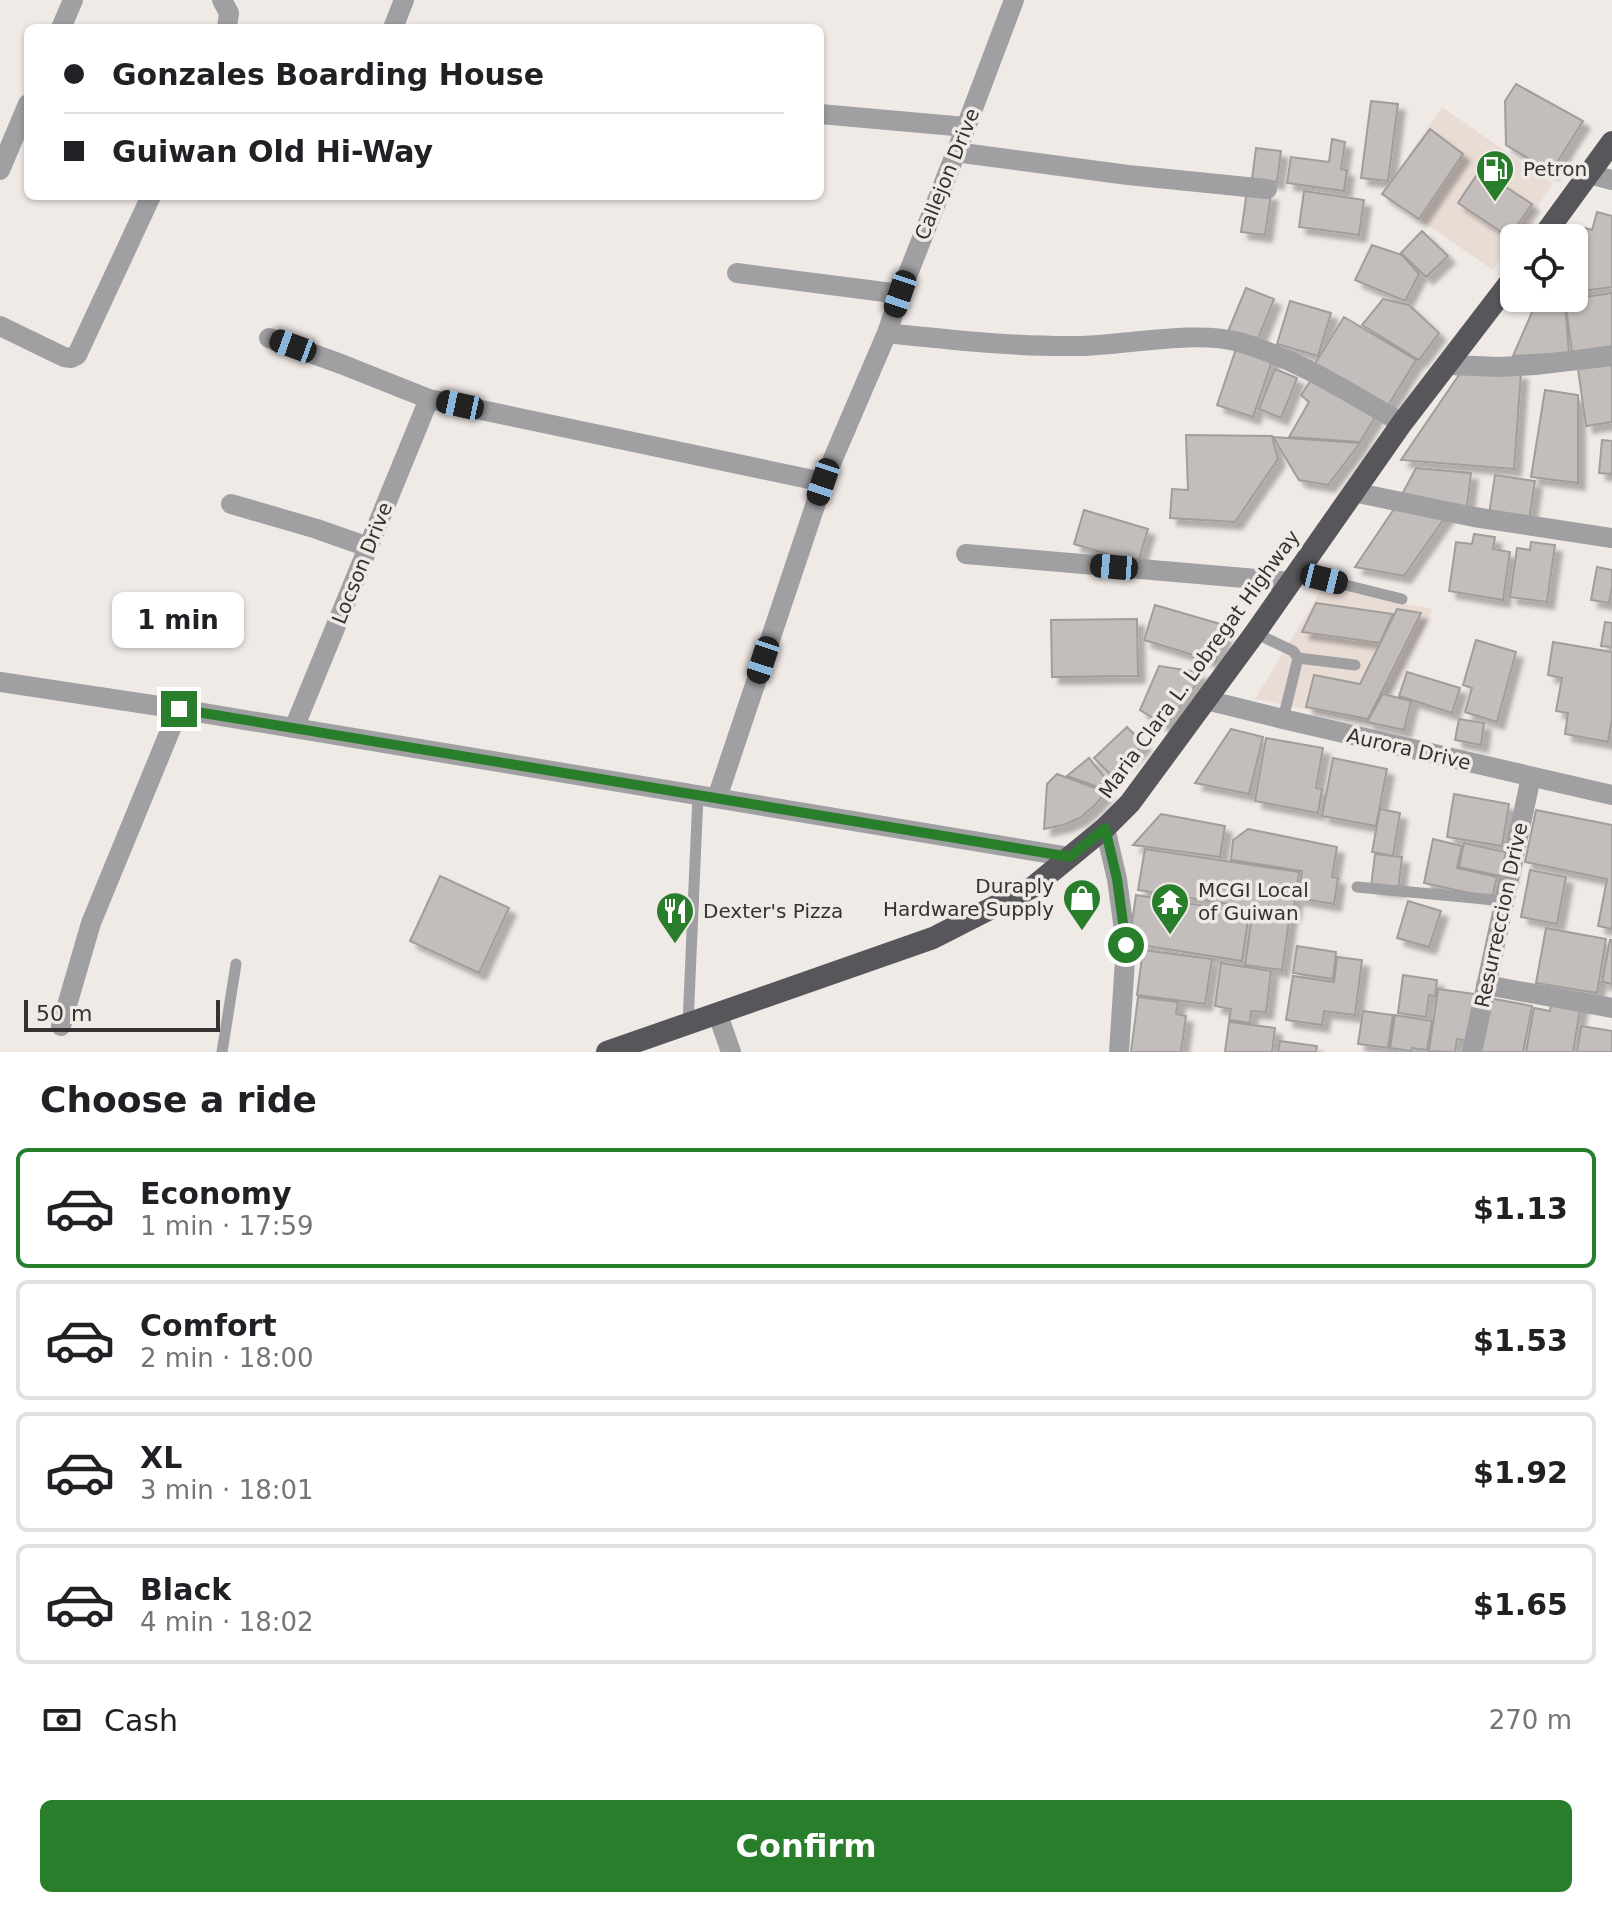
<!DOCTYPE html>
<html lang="en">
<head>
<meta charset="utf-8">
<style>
	:root { --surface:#fff; --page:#f6f6f6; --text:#202124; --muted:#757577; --line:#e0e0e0; --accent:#287e2b }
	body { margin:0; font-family:"DejaVu Sans",sans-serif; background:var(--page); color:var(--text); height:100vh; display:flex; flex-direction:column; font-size:30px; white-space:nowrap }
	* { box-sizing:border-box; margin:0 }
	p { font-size:26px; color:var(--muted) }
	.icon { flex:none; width:44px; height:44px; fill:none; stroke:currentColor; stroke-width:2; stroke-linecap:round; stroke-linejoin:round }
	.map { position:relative; height:1052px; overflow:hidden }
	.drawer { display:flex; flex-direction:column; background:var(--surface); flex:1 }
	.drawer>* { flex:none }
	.banner { position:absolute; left:24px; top:24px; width:800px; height:176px; border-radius:12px; box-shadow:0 2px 6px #0004; display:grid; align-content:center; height:176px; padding:0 40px; background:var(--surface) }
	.controls { position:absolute; left:1500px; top:224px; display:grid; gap:16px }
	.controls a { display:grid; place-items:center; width:88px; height:88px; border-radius:12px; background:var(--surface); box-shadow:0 2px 6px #0004; font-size:40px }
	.scale { position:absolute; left:24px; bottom:20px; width:196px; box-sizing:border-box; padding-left:8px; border:4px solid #353231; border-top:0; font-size:22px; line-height:28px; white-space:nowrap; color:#353231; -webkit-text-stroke:6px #f0eae7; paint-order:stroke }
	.end { position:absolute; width:36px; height:36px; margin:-18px; border:10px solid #287e2b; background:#fff; box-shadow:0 0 0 4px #fff }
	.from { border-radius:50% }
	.bubble { position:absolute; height:56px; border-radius:12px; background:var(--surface); box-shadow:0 2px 6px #0004; font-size:26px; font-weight:800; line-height:56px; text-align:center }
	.car { position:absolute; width:24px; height:48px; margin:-24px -12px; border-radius:10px; box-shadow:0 0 6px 2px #0007; background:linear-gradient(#222 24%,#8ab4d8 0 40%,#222 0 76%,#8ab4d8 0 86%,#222 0) }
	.banner b { display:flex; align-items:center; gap:28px; height:76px; font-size:30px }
	.banner b+b { border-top:2px solid var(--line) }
	.banner i { width:20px; height:20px; background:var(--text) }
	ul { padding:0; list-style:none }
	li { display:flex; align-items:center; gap:24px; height:120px; margin:0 16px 12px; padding:0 24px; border:4px solid var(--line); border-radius:12px }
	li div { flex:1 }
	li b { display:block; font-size:30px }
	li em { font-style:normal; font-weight:800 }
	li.current { border-color:var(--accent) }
	li>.icon { width:72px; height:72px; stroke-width:1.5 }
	h2 { padding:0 40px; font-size:36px; line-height:96px }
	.pay { display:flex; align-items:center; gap:20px; height:88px; padding:0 40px; font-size:30px }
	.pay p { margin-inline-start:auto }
	.button { display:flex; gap:16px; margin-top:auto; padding:16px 40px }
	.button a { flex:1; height:92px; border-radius:12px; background:var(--accent); color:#fff; font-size:32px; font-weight:800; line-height:92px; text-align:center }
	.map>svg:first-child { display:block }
</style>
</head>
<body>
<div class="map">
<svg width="1612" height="1052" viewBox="0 0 1612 1052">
	<defs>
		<filter id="shadow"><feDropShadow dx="7" dy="7" stdDeviation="2" flood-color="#0004"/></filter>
	</defs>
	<rect width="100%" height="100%" fill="#f0eae7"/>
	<path fill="#e9dcd5" d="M1442,107L1553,184L1493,270L1382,194Z
		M1323,587L1433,609L1373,724L1255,699Z"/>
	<path fill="#c3bebb" stroke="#a19d9a" stroke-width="2" filter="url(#shadow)" d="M1516,84L1583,121L1551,172L1506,145L1505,101Z
		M1371,101L1398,104L1388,181L1361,178Z
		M1430,129L1463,154L1419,219L1382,194Z
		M1332,139L1345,142L1341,169L1347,170L1344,191L1287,183L1291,157L1329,162Z
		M1256,148L1281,151L1277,182L1252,179Z
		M1480,170L1532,204L1509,237L1458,203Z
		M1247,191L1271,194L1265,235L1241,232Z
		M1304,191L1364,200L1359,235L1299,227Z
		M1597,212L1612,216V287L1574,292V268L1585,228L1592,230Z
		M1422,231L1448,256L1426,277L1401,253Z
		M1372,245L1402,255L1419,274L1405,301L1355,280Z
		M1246,288L1274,299L1255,346L1227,334Z
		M1612,293V346L1572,352L1565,300Z
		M1383,299L1409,305L1439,333L1419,360L1362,325Z
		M1290,301L1331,313L1318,356L1277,344Z
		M1536,303H1565L1569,353L1513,356Z
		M1344,317L1416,360L1386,409L1314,365Z
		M1238,343L1274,355L1253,417L1217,405Z
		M1612,365V422L1586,426L1578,369Z
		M1275,369L1297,378L1281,418L1259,409Z
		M1463,369L1521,373L1514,469L1401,460Z
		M1311,380L1377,414L1360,442L1289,437L1309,402L1301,395Z
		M1545,390L1578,395V483L1531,477Z
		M1186,435L1272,436L1278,459L1235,522L1170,518L1172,489L1188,490Z
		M1273,437L1360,443L1328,485L1299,480Z
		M1602,440L1612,441V474L1599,473Z
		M1416,468L1471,473L1466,514L1399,500Z
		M1495,475L1535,481L1529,520L1489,514Z
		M1398,503L1448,513L1404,576L1355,567Z
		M1084,510L1148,529L1138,563L1074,544Z
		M1474,534L1495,537L1493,549L1510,552L1503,600L1449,591L1456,542L1472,544Z
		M1531,542L1555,545L1547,602L1510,597L1517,548L1530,550Z
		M1597,567L1612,570V587L1609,603L1591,600Z
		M1316,603L1393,614L1380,643L1302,632Z
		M1155,605L1227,626L1216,662L1144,640Z
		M1397,609L1421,613L1368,719L1306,707L1314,675L1360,684Z
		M1137,619L1138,676L1052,677L1051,620Z
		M1605,622L1612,623V647L1601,646Z
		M1476,640L1516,652L1497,722L1465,712L1472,688L1463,685Z
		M1553,642L1612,652V719L1608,742L1565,734L1568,713L1556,711L1562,678L1548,675Z
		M1159,666L1204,673L1166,726L1140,710Z
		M1407,672L1460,688L1452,713L1399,696Z
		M1383,694L1411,701L1404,730L1367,722Z
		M1459,719L1484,723L1481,745L1455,740Z
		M1127,727L1144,744L1111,775L1094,758Z
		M1231,729L1263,737L1249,794L1195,783Z
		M1266,738L1323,748L1316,788L1322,789L1318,813L1255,801Z
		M1089,758L1107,780L1098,787L1067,776Z
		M1333,758L1387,769L1376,826L1322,816Z
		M1057,774L1106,792L1095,805L1080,818L1063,825L1044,829L1047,784Z
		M1454,794L1509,804L1502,846L1447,837Z
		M1380,809L1400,813L1393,856L1372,852Z
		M1536,810L1612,825V929L1598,926L1607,879L1525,862Z
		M1161,814L1225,826L1220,857L1133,845Z
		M1248,829L1337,847L1332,877L1338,878L1334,904L1298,898L1302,871L1231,860L1233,840Z
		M1433,839L1462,846L1457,868L1497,877L1492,898L1424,883Z
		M1464,843L1514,854L1509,878L1459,867Z
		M1145,849L1299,872L1293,914L1138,890Z
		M1375,854L1402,857L1398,890L1371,887Z
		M1530,870L1566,877L1557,924L1521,917Z
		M440,876L509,908L479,973L410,941Z
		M1136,895L1249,913L1242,961L1129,943Z
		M1408,901L1441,911L1429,947L1397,938Z
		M1253,909L1290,914L1282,970L1245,965Z
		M1546,928L1606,939L1597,993L1536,983Z
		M1610,940H1612V984L1602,982Z
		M1297,946L1336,952L1333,979L1293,973Z
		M1143,950L1212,959L1205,1004L1137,995Z
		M1337,957L1362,960L1355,1015L1324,1011L1322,1025L1286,1020L1293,976L1334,982Z
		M1221,963L1271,971L1266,1012L1251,1011L1250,1023L1229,1020L1231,1009L1215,1006Z
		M1403,975L1437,980L1435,996L1429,995L1426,1017L1398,1013Z
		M1438,989L1475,994L1469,1041L1457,1039L1455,1052L1429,1051Z
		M1138,997L1178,1002L1176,1014L1186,1016L1181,1052H1131Z
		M1484,997L1532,1006L1523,1052H1474Z
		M1552,998L1581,1003L1573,1052H1526L1534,1008L1550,1011Z
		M1363,1011L1393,1015L1388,1048L1358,1044Z
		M1395,1015L1432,1021L1427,1050L1412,1048L1411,1051L1390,1048Z
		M1229,1022L1275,1028L1272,1052H1225Z
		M1581,1026L1612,1031V1052H1577Z
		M1280,1041L1317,1046L1316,1052H1278Z"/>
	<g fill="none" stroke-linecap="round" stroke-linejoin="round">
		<path stroke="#a09fa2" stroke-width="11" d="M1297,573L1402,599
			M1255,633L1293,651L1298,658L1283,719
			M1298,658L1355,665
			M1357,887L1506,901
			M688,1024L698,795
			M222,1052L236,964"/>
		<path stroke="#a09fa2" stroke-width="20" d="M222,0L229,13L227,28
			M61,28L73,0
			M393,28L404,0
			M820,114L966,127
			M955,152L1128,175L1267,189
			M0,170L28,104
			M1589,174L1612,180
			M737,273L900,294
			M0,326L64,357L71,358L77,355L151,196
			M887,333C951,340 1016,347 1081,346C1127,345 1195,330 1239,342C1298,359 1349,393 1402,423
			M269,338L341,364L429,399L823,482
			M1448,365L1500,367L1535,365L1612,356
			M1353,492L1474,517L1612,538
			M231,504L317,529L368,547
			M966,554L1291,582
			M1206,700L1283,719L1612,795
			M294,728L429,399
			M717,798L823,482L887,333L900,294L966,127L1014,0
			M1105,828L1117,879L1126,945L1119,1052
			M1486,985L1612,1008
			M718,1015L731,1052
			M61,1026L91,923L179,709
			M1472,1052L1531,777"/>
		<path stroke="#a09fa2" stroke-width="20" d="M0,682L179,709L1070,857"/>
		<path stroke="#57565a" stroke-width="22" d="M1542,238L1612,142
			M607,1052L933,938L1033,887L1105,828L1130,803L1255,633L1402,423L1514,277"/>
	</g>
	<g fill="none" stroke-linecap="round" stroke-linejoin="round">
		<path stroke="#287e2b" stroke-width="10" d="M179,709L1070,857L1105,828L1117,879L1126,945"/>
	</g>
	<defs>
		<symbol id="fuel-pin" viewBox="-11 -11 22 30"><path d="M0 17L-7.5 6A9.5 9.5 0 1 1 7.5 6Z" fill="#287e2b" stroke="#f0eae7"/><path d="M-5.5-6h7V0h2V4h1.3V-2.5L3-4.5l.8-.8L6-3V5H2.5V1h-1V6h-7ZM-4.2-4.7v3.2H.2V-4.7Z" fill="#fff"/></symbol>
		<symbol id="shop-pin" viewBox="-11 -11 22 30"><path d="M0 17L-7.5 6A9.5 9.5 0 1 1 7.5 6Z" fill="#287e2b" stroke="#f0eae7"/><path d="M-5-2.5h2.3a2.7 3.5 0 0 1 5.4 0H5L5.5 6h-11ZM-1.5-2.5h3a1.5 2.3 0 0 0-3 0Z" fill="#fff"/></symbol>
		<symbol id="temple-pin" viewBox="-11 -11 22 30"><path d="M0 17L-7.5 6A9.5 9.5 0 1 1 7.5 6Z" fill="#287e2b" stroke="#f0eae7"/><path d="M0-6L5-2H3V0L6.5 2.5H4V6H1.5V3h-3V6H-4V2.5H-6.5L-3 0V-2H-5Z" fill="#fff"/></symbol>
		<symbol id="restaurant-pin" viewBox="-11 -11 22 30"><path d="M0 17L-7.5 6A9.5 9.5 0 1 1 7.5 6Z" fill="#287e2b" stroke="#f0eae7"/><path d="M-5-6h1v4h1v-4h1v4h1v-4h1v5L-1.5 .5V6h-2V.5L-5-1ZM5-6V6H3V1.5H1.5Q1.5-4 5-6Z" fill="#fff"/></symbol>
	</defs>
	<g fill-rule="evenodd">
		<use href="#fuel-pin" x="1473" y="147" width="44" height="60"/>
		<use href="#shop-pin" x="1060" y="876" width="44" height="60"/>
		<use href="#temple-pin" x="1148" y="880" width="44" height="60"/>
		<use href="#restaurant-pin" x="653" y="889" width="44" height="60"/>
	</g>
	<g text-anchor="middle" stroke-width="7" stroke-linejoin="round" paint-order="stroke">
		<g font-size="20" fill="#353231" stroke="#f0eae7" text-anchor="start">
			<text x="1523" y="176">Petron</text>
			<text x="1054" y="893" text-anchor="end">Duraply<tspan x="1054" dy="23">Hardware Supply</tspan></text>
			<text x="1198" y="897">MCGI Local<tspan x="1198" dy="23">of Guiwan</tspan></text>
			<text x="703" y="918">Dexter's Pizza</text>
		</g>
		<g font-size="20" fill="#353231" stroke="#f0eae7">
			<text transform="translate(947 174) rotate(-68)" y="7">Callejon Drive</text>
			<text transform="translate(362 563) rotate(-68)" y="7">Locson Drive</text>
			<text transform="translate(1199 664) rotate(-54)" y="7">Maria Clara L. Lobregat Highway</text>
			<text transform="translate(1409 749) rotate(13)" y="7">Aurora Drive</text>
			<text transform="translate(1501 915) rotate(-78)" y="7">Resurreccion Drive</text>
		</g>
	</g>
</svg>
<div class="controls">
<a><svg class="icon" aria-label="locate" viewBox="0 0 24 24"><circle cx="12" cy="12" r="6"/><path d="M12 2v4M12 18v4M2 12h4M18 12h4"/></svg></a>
</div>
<div class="scale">50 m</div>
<i class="end from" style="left:1126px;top:945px"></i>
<i class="end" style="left:179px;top:709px"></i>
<div class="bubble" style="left:112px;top:592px;width:132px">1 min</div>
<i class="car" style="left:900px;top:294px;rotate:199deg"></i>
<i class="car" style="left:293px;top:346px;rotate:290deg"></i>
<i class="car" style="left:460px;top:405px;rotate:282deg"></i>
<i class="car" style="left:823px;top:482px;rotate:199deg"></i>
<i class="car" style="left:1114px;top:567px;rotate:275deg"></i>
<i class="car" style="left:1324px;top:579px;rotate:104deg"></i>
<i class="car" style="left:763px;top:660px;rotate:198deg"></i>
<div class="banner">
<b><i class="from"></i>Gonzales Boarding House</b>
<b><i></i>Guiwan Old Hi-Way</b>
</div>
</div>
<section class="drawer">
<h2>Choose a ride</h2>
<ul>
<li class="current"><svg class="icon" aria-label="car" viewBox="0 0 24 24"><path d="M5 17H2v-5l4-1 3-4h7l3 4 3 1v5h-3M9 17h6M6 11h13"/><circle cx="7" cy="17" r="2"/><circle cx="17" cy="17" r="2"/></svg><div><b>Economy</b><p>1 min · 17:59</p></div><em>$1.13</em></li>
<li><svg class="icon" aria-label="car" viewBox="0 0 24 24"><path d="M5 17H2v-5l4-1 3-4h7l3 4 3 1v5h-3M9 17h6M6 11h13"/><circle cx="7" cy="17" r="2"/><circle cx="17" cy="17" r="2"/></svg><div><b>Comfort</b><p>2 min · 18:00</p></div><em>$1.53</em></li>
<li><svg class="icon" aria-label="car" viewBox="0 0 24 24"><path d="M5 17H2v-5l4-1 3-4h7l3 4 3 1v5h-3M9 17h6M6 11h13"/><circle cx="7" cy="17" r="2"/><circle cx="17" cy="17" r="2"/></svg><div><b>XL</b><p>3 min · 18:01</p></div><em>$1.92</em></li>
<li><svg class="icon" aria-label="car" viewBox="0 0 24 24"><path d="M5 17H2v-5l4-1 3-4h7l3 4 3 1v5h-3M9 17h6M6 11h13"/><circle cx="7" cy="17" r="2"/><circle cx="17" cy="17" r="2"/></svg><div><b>Black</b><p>4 min · 18:02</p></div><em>$1.65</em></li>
</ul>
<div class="pay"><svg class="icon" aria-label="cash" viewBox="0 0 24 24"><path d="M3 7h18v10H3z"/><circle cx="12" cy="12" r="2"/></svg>Cash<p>270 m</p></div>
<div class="button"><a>Confirm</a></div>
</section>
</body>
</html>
